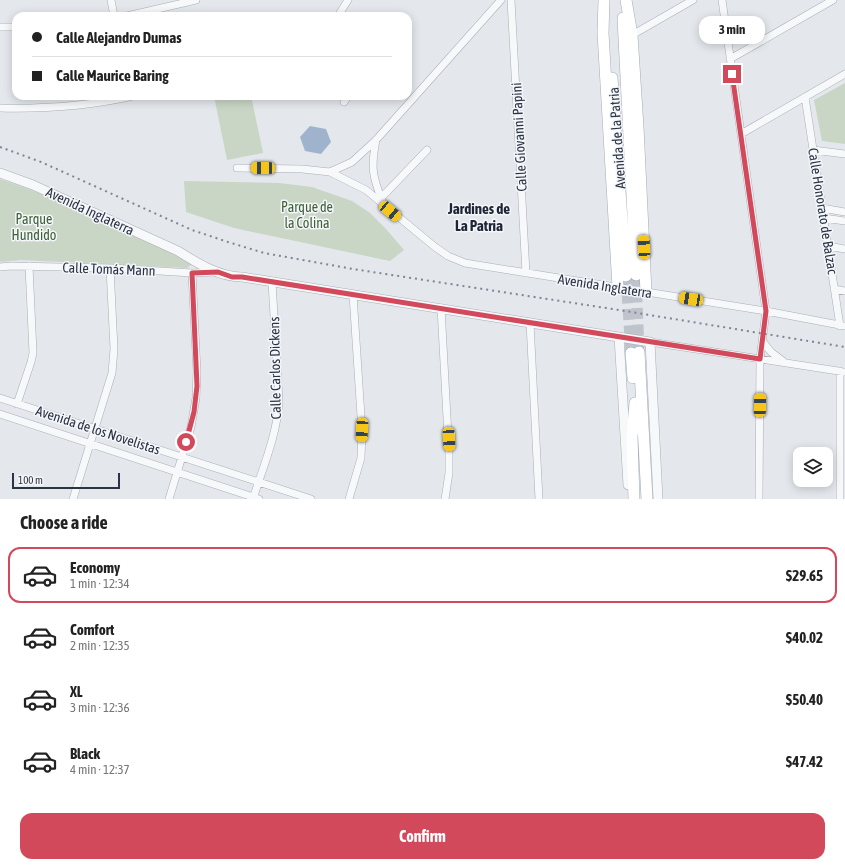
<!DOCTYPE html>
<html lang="en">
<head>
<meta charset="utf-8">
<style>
	:root { --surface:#fff; --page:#f2f2f2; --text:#222; --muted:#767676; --line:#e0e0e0; --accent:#d1495b }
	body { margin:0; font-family:"Asap Condensed",sans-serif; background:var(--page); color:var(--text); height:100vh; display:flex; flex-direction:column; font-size:15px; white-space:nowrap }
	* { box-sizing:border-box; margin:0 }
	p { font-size:13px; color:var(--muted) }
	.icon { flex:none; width:22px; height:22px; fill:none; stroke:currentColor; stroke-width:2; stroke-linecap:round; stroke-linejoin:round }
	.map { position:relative; height:499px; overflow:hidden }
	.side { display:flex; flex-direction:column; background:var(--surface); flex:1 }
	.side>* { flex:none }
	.guide { position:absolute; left:12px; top:12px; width:400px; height:88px; border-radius:12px; box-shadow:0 2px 10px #0003; display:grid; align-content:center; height:88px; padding:0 20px; background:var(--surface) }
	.tools { position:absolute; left:793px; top:447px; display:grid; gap:8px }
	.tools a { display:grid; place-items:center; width:40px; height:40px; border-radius:8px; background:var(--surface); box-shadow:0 2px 10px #0003; font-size:20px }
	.scale { position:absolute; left:12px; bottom:10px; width:108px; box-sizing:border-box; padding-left:4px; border:2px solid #2b3445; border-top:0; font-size:11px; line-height:14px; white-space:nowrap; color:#2b3445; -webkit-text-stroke:3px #f4f6f9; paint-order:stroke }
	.end { position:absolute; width:18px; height:18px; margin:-9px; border:5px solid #d1495b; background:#fff; box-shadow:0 0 0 2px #fff }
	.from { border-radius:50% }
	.bubble { position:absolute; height:28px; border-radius:12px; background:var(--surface); box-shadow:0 2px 10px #0003; font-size:13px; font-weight:700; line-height:28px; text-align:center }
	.car { position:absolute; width:12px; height:24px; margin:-12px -6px; border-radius:5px; box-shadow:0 0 3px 1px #0007; background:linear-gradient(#f5c518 24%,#345 0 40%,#f5c518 0 76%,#345 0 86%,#f5c518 0) }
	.guide b { display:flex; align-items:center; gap:14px; height:38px; font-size:15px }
	.guide b+b { border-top:1px solid var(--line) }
	.guide i { width:10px; height:10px; background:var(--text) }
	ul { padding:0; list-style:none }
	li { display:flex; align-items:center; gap:12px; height:56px; margin:0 8px 6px; padding:0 12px; border:2px solid transparent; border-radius:12px }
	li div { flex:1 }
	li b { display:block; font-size:15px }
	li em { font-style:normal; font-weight:700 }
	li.active { border-color:var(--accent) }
	li>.icon { width:36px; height:36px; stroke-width:1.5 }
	h2 { padding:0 20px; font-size:18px; line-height:48px }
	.primary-button { display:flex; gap:8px; margin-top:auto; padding:8px 20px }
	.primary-button a { flex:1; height:46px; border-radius:12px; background:var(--accent); color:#fff; font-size:16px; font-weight:700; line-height:46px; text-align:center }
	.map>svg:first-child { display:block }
</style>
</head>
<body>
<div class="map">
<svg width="845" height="499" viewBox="0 0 845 499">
	<rect width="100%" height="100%" fill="#e4e7ec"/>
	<path fill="#c9d6c5" d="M845,83V144L822,141L814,100Z
		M214,96H251L263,153L227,160Z
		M0,179C65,200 128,233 190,262L191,265L187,268L21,260L0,262Z
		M184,181L279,183L312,187L352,201L370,213L386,229L404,250L390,261L234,228L186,212Z"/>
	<path fill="#9fb4cc" d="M310,126L326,129L331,142L321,154L305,151L300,137Z"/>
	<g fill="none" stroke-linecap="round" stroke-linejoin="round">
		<path stroke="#bfc3cb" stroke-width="11" stroke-dasharray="11 5.5" stroke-linecap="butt" d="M636,275L639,352
			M626,276L631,353"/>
		<defs>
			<path id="minor" d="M111,0L114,16
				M511,0L526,273
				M722,0L766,311L760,359L759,499
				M127,16L196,0
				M338,16L348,0
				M0,27H16
				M632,35L693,0
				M730,59L833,0
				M805,97L840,326
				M344,102L348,96
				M0,108C45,109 89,106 133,96
				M741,134L845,74
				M376,140C371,166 372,176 382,200
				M813,150L845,154
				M237,168L302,169L330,172L352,162L376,140L501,0
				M330,172L366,190L435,247L448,256L465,263L766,311L845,326
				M381,198L427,150
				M822,208L845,212
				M824,218L845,221
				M828,246L845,249
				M0,267L11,266L110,268L192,273L217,272
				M834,289L845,291
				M441,308L449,454V473L445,499
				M530,323L539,499
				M650,342L845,372
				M763,342L771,352L783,361
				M0,398L311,499
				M17,404L31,362L33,353L29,266
				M0,414L259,499
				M73,499L112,373L114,349L110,268
				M169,499L191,427L196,398L197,372L192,273
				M253,499C263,467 277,435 279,401L272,282
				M349,499L361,458L362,431L353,295
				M840,499V371"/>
			<path id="tertiary" d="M0,173L33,185L178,251C197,263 219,277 242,277L650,342L658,499
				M619,337L628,485"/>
			<path id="primary" d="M604,0L603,33L618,287
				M626,0L632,35L638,127L646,292
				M623,18L636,275
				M612,78L626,276
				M639,352L647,499
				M631,353L633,378
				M634,499L632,437L635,403"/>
		</defs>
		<use href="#minor" stroke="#a9aeb7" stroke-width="8"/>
		<use href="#tertiary" stroke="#a9aeb7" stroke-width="10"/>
		<use href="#primary" stroke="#a3abb8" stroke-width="12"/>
		<use href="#minor" stroke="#f7f8fa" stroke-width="7"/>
		<use href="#tertiary" stroke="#f7f8fa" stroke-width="9"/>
		<use href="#primary" stroke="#fff" stroke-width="11"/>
		<path stroke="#7d8696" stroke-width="2" stroke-dasharray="2 4" stroke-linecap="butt" d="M0,147L41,162L192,230L228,242L264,253L353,269L619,310L845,347"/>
	</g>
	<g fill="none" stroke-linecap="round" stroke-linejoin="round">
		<path stroke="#d1495b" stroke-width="5" d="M186,442L194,412L197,386L192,273L218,272L232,277H242L760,359L766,311L732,74"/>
	</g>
	<g text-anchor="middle" stroke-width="3" stroke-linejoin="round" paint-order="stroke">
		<g font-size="14" fill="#2b3445" stroke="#f4f6f9">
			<text transform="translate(519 137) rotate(-93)" y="5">Calle Giovanni Papini</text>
			<text transform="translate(617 138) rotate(-94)" y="5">Avenida de la Patria</text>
			<text transform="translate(90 211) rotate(25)" y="5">Avenida Inglaterra</text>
			<text transform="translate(823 211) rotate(81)" y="5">Calle Honorato de Balzac</text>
			<text transform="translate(109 269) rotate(2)" y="5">Calle Tomás Mann</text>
			<text transform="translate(605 286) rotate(9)" y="5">Avenida Inglaterra</text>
			<text transform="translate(275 368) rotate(-91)" y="5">Calle Carlos Dickens</text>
			<text transform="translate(98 430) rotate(18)" y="5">Avenida de los Novelistas</text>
		</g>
		<g font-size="14" fill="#3f6138" stroke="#f4f6f9">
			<text x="307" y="212">Parque de<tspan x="307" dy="16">la Colina</tspan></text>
			<text x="34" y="224">Parque<tspan x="34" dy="16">Hundido</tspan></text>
		</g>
		<g font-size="15" font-weight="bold" fill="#1d2536" stroke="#f4f6f9">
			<text x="479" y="214">Jardines de<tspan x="479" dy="17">La Patria</tspan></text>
		</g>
	</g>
</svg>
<div class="tools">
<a><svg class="icon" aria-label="layers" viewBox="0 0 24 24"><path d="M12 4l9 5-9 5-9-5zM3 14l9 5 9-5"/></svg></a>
</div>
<div class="scale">100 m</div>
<i class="end from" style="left:186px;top:442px"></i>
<i class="end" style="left:732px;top:74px"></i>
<div class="bubble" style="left:699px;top:16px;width:66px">3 min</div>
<i class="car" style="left:263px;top:168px;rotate:271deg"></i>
<i class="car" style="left:390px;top:211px;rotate:130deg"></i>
<i class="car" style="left:644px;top:247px;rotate:357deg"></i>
<i class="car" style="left:691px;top:299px;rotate:279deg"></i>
<i class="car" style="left:760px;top:405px;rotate:1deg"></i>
<i class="car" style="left:362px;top:430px;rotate:183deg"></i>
<i class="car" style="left:449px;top:439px;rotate:177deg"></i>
<div class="guide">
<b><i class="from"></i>Calle Alejandro Dumas</b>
<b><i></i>Calle Maurice Baring</b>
</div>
</div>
<section class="side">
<h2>Choose a ride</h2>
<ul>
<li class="active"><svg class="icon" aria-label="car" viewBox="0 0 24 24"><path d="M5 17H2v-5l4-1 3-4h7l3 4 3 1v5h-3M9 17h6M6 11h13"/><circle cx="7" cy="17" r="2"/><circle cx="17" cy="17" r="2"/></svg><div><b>Economy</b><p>1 min · 12:34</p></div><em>$29.65</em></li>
<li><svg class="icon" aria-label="car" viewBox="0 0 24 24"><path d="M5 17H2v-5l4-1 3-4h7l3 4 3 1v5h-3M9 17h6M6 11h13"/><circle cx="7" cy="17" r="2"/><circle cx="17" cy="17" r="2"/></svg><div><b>Comfort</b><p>2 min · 12:35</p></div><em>$40.02</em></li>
<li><svg class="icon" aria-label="car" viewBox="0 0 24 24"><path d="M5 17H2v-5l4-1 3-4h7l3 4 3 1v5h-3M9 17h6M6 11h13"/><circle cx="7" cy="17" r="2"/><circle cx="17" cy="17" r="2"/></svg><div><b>XL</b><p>3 min · 12:36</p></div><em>$50.40</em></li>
<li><svg class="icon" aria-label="car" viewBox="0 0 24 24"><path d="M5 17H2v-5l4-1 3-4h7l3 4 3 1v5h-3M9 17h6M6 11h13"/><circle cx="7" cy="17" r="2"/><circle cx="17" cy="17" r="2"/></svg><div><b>Black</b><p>4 min · 12:37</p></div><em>$47.42</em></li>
</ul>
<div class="primary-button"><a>Confirm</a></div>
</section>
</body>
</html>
